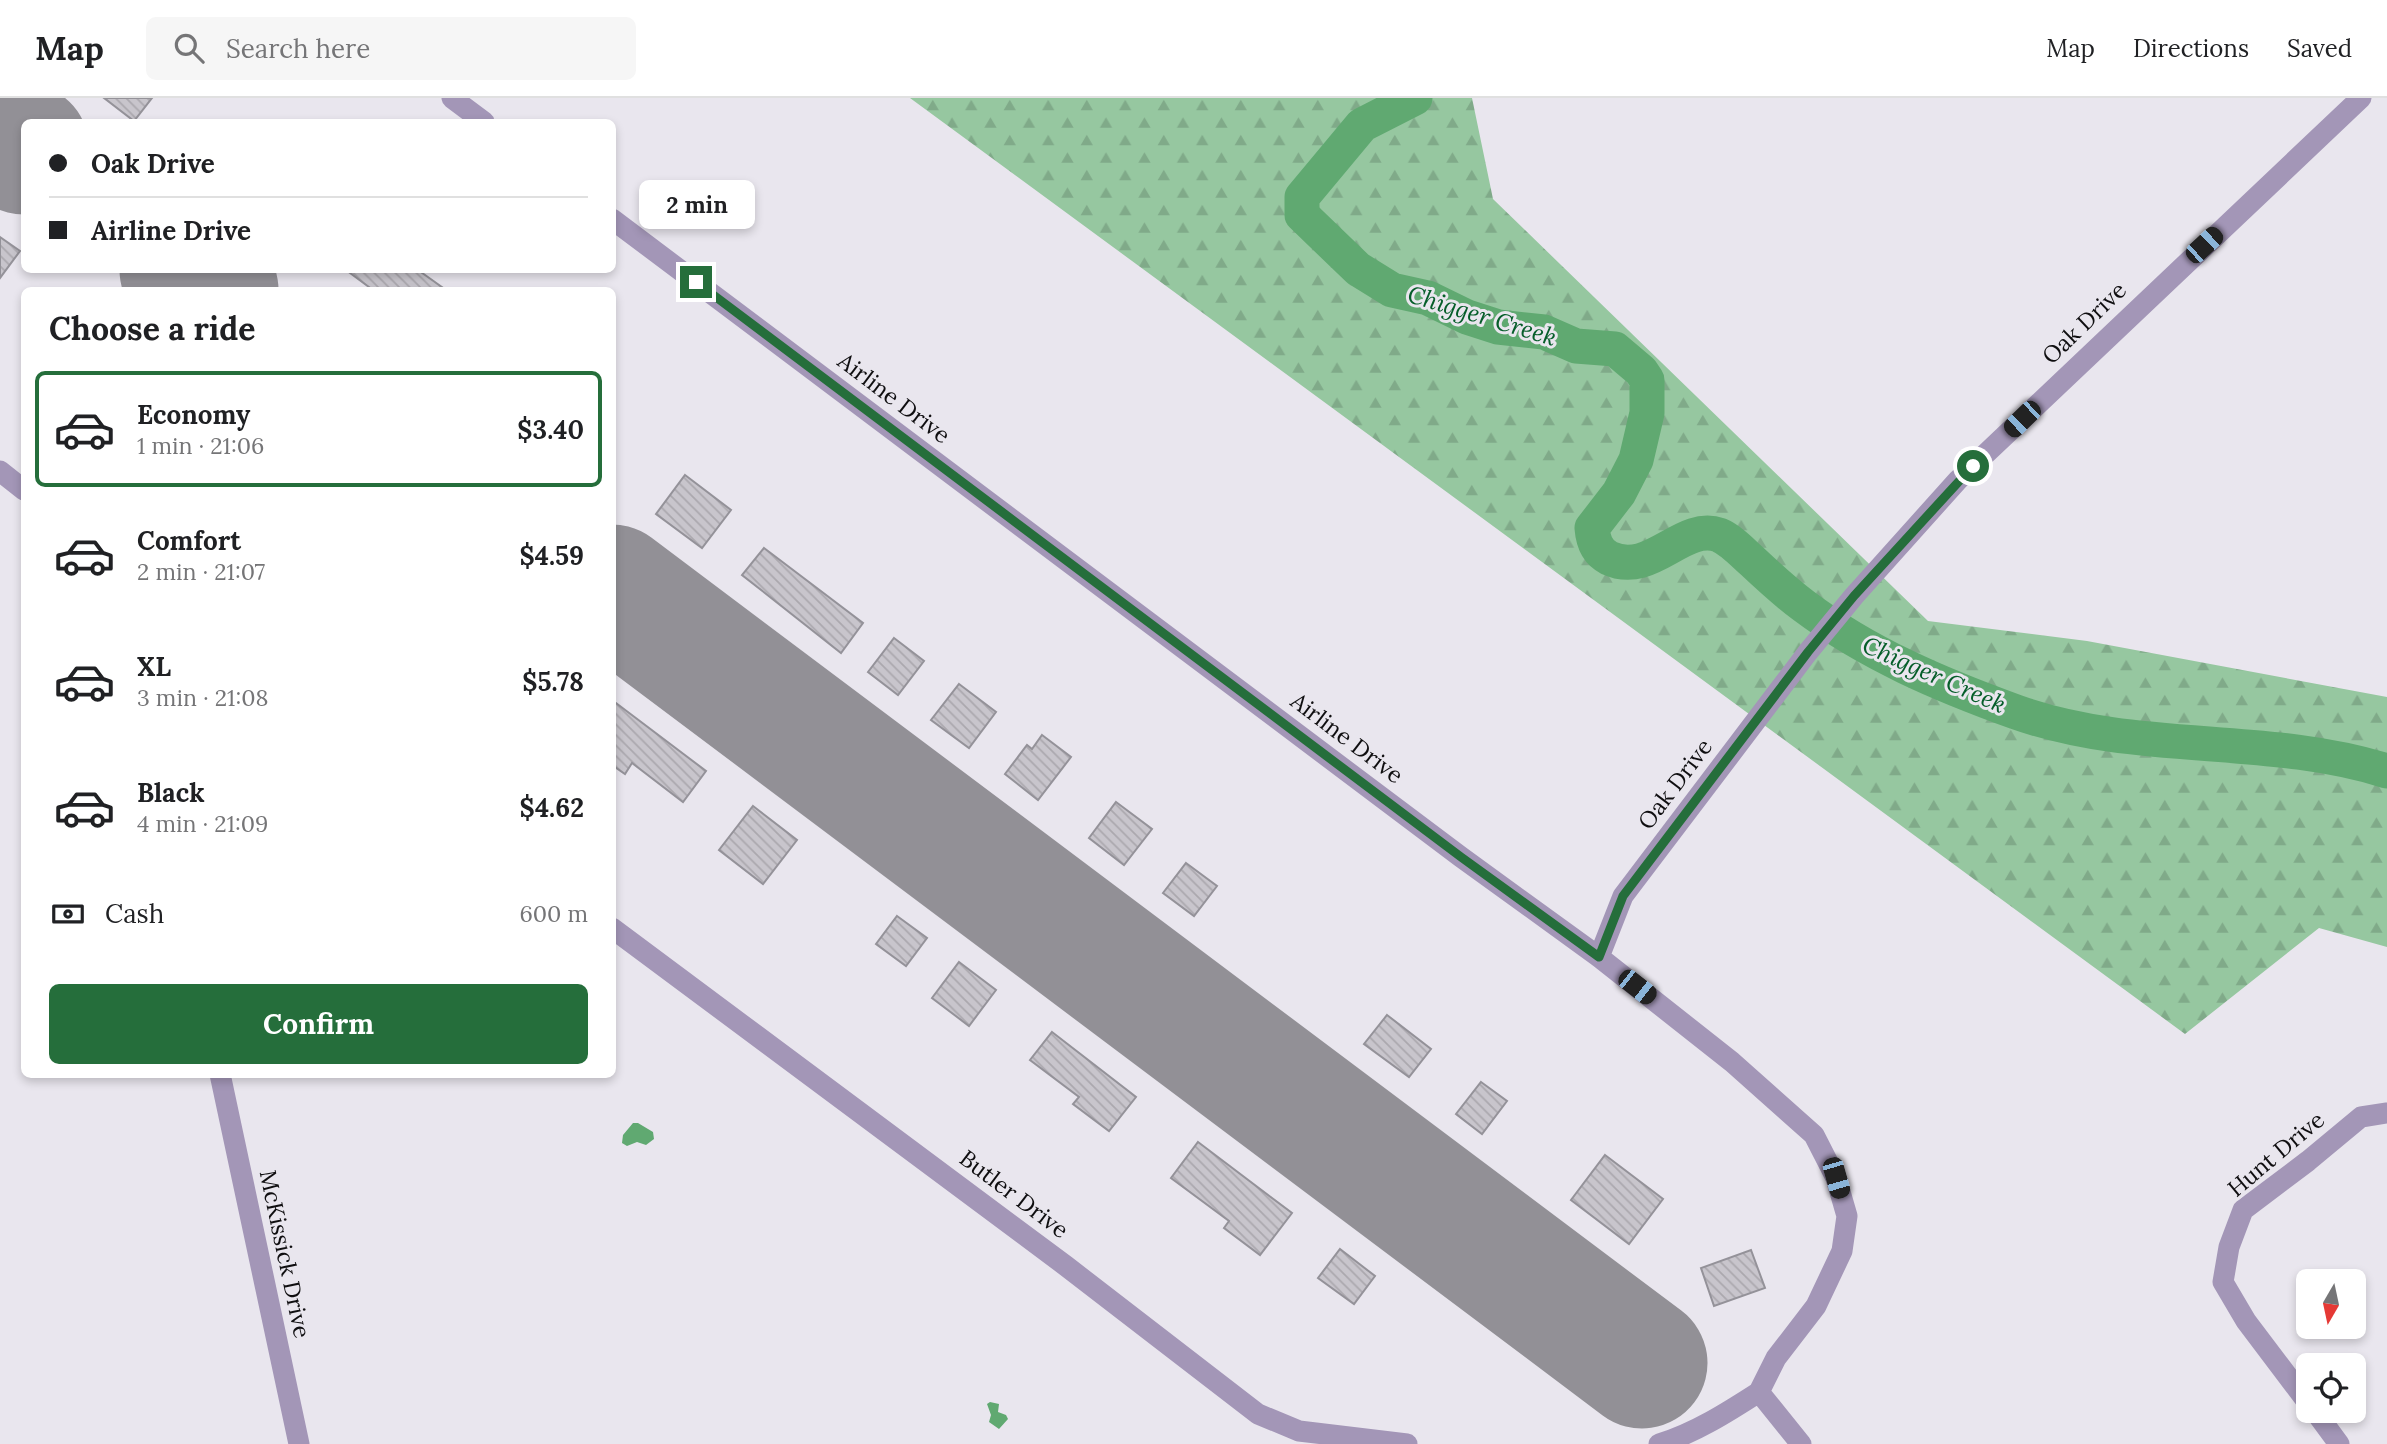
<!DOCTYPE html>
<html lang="en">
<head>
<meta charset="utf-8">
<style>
	:root { --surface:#fff; --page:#f6f6f6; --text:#202124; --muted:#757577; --line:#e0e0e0; --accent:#256e3b }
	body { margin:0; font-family:Lora,serif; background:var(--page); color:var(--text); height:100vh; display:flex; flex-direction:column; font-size:26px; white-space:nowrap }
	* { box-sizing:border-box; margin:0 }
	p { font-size:23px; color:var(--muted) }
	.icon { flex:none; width:38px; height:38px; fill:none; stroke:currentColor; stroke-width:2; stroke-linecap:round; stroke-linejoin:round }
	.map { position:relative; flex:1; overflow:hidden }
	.side { position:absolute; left:21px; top:189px; width:595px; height:791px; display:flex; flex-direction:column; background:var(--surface); border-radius:10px; box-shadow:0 4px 10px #0003 }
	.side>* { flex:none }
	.guide { position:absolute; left:21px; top:21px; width:595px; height:154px; border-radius:10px; box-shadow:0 4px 10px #0003; display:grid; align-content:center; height:154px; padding:0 28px; background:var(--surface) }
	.needle { width:46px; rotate:189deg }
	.fabs { position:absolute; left:2296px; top:1171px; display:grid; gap:14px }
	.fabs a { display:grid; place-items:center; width:70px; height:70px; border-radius:10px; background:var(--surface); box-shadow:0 4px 10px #0003; font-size:35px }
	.end { position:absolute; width:32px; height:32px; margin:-16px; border:9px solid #256e3b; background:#fff; box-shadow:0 0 0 4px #fff }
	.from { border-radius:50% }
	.bubble { position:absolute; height:49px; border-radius:10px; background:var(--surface); box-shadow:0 4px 10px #0003; font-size:23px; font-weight:800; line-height:49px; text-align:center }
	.car { position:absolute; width:21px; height:42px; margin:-21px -10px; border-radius:9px; box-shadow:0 0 5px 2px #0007; background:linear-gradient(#222 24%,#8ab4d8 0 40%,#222 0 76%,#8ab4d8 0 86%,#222 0) }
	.guide b { display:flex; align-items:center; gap:24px; height:66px; font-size:26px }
	.guide b+b { border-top:2px solid var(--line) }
	.guide i { width:18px; height:18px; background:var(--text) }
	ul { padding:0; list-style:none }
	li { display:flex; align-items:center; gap:21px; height:116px; margin:0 14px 10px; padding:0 14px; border:4px solid transparent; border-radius:10px }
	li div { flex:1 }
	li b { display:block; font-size:26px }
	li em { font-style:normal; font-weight:800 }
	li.active { border-color:var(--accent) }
	li>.icon { width:63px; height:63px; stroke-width:1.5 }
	h2 { padding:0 28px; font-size:32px; line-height:84px }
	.pay { display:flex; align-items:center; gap:18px; height:77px; padding:0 28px; font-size:26px }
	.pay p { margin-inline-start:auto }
	.cta { display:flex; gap:14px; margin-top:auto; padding:14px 28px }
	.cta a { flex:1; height:80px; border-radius:10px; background:var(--accent); color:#fff; font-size:28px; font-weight:800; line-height:80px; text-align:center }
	header { display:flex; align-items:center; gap:42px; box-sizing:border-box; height:98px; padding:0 35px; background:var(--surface); border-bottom:2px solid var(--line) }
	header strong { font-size:33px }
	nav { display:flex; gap:38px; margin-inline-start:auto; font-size:24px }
	.search { width:490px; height:63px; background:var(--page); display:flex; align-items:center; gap:18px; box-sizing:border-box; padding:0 24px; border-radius:10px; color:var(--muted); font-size:26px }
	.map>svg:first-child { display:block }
</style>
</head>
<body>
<header>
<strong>Map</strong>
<div class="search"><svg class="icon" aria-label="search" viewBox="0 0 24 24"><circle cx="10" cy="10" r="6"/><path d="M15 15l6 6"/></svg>Search here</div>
<nav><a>Map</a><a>Directions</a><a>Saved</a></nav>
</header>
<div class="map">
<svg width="2387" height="1346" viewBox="0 0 2387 1346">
	<defs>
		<pattern id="forest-firs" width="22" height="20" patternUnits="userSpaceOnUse" patternTransform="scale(1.75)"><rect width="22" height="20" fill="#96c7a0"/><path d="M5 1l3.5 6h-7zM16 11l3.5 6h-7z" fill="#80aa89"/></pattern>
		<pattern id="building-back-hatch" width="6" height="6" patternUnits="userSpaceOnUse" patternTransform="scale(1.75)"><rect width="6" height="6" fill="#c8c5cc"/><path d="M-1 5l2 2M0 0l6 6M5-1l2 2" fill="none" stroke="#aba8ae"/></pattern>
	</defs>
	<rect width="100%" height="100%" fill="#e9e6ee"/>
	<path fill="url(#forest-firs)" d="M910,0H1472L1493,101L1928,523L2087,543L2387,599V849L2319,830L2185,936Z"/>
	<path fill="#60a971" d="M633,1025H638L653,1034L654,1041L646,1047L637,1044L627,1048L622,1045L623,1037Z
		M990,1304L999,1306L998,1314L1006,1317L1008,1321L999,1331L989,1324L991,1317L987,1306Z"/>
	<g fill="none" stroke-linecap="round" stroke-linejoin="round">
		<path stroke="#60a971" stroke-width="35" d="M1415,0L1362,27L1302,99V117L1358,171L1392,192L1428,200L1467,219L1498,229L1544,234L1576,248L1615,251L1641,273L1647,282V315L1636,362L1619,395L1592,430C1593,443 1597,454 1609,460C1651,480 1682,424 1719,437C1731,442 1742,454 1752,463C1769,479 1785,494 1804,508C1868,556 1941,587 2016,614C2136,657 2267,635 2387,673"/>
		<path stroke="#929096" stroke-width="131" d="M0,33L24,51
			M185,172L213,192
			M612,492L1642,1265"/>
	</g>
	<path fill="url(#building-back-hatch)" stroke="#949299" stroke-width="2" d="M104,0H152L134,23Z
		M0,139L20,153L0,180Z
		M346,172H418L446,192H373Z
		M685,377L731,412L702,450L656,416Z
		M764,450L863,525L841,555L742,477Z
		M894,540L924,563L898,597L868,574Z
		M959,586L996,614L969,650L931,622Z
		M612,602L706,673L683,704L632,665L625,676L612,667Z
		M1042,637L1071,659L1038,702L1005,676L1027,647L1032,651Z
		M1116,704L1152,731L1124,767L1089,740Z
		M753,708L797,742L763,786L719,752Z
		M1186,765L1217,788L1194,818L1163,795Z
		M897,818L927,840L906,868L876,846Z
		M959,864L996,892L969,928L932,900Z
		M1387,917L1431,951L1409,979L1364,946Z
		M1052,934L1136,999L1109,1033L1073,1006L1079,999L1030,962Z
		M1481,984L1507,1003L1482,1036L1456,1016Z
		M1198,1044L1292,1115L1260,1157L1224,1130L1229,1123L1171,1080Z
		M1605,1057L1663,1101L1629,1146L1571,1102Z
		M1340,1151L1375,1178L1354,1206L1318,1180Z
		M1751,1152L1765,1190L1714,1208L1701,1170Z"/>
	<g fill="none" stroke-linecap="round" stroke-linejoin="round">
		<path stroke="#a396b7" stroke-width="21" d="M452,0L484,24
			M612,121L1461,759L1599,859L1732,964L1814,1037L1836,1080L1847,1118L1842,1153L1816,1208L1776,1260L1759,1294
			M0,373L24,392
			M612,830L1066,1168L1258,1316L1299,1333L1407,1346
			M1599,859L1623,798L1808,554L1854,498L1958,382L2361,0
			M220,976L299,1346
			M1759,1294L1801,1346
			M2308,1305L2246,1223L2223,1184L2229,1149L2243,1112L2308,1063L2361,1019L2387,1015
			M2314,1312L2339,1346
			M1659,1346C1695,1335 1728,1314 1759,1294"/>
	</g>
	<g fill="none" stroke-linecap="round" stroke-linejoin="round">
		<path stroke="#256e3b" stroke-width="9" d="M696,184L1461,759L1599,859L1623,798L1808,554L1854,498L1973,368"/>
	</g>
	<g text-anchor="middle" stroke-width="6" stroke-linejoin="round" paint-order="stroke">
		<g font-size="23" fill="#0f0e10" stroke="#e9e6ee">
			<text transform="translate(2084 225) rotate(-44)" y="8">Oak Drive</text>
			<text transform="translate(894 300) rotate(37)" y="8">Airline Drive</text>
			<text transform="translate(1347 640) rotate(37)" y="8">Airline Drive</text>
			<text transform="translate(1675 686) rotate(-53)" y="8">Oak Drive</text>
			<text transform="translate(2276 1056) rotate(-40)" y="8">Hunt Drive</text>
			<text transform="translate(1014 1096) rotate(37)" y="8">Butler Drive</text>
			<text transform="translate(285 1156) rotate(78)" y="8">McKissick Drive</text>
		</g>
		<g font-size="24" font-style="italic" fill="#065e2a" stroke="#e9e6ee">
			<text transform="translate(1482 218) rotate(17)" y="8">Chigger Creek</text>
			<text transform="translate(1934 577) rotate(24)" y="8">Chigger Creek</text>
		</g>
	</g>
</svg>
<div class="fabs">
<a><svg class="needle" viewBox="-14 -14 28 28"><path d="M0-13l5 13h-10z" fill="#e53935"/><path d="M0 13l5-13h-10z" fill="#757577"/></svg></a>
<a><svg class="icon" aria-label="locate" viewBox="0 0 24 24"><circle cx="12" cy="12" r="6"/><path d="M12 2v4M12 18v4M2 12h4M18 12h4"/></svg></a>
</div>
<i class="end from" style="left:1973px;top:368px"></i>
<i class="end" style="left:696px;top:184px"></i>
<div class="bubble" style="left:639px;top:82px;width:116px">2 min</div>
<i class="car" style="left:2204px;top:147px;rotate:47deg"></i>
<i class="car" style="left:2022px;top:321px;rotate:226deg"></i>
<i class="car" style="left:1637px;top:889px;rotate:128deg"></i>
<i class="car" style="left:1836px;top:1080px;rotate:164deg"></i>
<div class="guide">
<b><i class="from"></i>Oak Drive</b>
<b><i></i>Airline Drive</b>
</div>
<section class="side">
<h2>Choose a ride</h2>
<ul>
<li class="active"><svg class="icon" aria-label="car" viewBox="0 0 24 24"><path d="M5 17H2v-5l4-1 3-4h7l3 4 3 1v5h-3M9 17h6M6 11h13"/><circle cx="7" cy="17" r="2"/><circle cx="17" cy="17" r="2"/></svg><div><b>Economy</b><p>1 min · 21:06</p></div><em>$3.40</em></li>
<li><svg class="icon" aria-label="car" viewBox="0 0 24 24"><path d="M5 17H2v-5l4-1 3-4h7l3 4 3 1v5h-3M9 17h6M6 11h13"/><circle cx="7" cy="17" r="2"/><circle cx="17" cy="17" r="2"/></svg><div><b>Comfort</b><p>2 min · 21:07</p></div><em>$4.59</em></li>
<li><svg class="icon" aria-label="car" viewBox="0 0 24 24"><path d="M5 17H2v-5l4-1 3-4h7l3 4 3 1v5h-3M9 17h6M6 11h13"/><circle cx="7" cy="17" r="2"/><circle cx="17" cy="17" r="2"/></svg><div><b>XL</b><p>3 min · 21:08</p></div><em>$5.78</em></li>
<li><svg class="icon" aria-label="car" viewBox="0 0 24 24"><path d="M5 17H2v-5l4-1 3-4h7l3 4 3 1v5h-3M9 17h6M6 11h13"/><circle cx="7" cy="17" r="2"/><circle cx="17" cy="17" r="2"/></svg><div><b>Black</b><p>4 min · 21:09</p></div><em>$4.62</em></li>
</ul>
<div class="pay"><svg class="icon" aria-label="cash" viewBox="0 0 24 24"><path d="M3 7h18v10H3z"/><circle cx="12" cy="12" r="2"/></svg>Cash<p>600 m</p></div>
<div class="cta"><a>Confirm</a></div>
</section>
</div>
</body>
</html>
